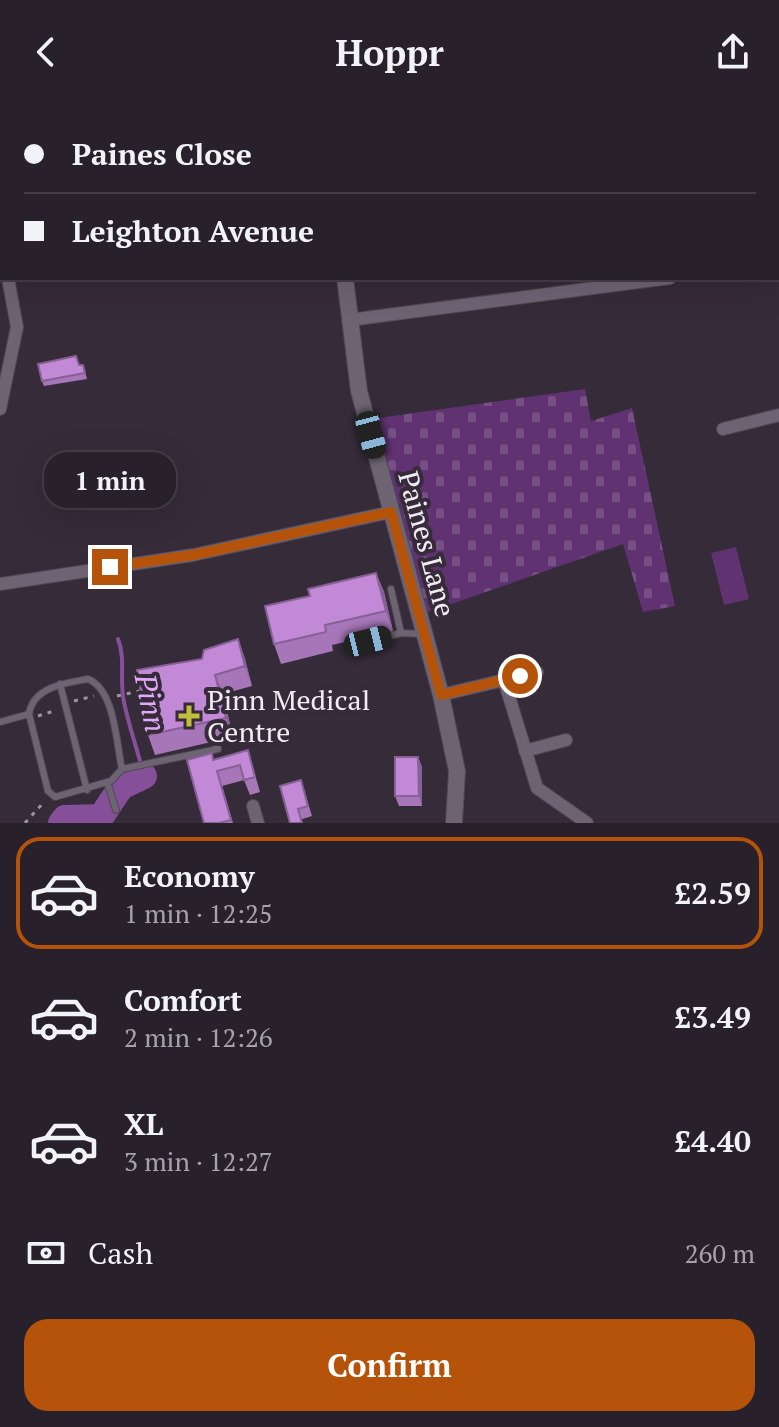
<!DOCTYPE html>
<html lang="en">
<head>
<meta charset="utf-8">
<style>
	:root { --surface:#28202b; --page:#302833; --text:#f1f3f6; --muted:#a5a3a9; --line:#443e47; --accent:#b45309 }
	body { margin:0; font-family:"PT Serif",serif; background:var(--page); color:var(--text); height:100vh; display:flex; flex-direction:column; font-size:30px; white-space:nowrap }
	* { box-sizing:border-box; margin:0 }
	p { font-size:26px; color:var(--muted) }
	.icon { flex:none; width:44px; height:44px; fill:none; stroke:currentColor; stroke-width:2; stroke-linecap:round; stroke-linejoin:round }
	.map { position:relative; height:719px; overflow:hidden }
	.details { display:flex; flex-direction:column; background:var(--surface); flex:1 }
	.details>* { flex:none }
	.guide { position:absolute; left:0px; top:0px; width:780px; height:176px; box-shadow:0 8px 32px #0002,0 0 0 2px var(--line); display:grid; align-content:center; height:176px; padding:0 24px; background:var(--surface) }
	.end { position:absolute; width:36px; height:36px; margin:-18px; border:10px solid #b45309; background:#fff; box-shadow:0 0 0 4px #fff }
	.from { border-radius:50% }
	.bubble { position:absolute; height:56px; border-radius:24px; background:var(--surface); box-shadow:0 8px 32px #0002,0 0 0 2px var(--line); font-size:26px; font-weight:600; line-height:56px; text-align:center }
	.car { position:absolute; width:24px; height:48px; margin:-24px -12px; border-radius:10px; box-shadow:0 0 6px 2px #0007; background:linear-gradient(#222 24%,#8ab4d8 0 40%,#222 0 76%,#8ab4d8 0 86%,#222 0) }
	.guide b { display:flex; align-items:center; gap:28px; height:76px; font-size:30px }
	.guide b+b { border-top:2px solid var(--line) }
	.guide i { width:20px; height:20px; background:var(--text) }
	ul { padding:14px 0 0; list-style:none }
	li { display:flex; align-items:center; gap:24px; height:112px; margin:0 16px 12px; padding:0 8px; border:4px solid transparent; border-radius:24px }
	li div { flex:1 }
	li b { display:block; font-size:30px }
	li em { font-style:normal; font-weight:600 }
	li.active { border-color:var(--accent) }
	li>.icon { width:72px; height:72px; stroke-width:1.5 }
	.pay { display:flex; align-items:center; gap:20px; height:88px; padding:0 24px; font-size:30px }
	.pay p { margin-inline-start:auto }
	.primary-button { display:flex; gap:16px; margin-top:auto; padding:16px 24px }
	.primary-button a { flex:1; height:92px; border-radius:24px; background:var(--accent); color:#fff; font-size:32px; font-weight:600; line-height:92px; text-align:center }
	header { display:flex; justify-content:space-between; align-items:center; height:104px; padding:0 24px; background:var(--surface); font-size:36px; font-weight:600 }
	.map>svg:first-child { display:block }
</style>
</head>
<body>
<header><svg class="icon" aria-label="back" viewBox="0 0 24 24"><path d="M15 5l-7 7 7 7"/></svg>Hoppr<svg class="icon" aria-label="share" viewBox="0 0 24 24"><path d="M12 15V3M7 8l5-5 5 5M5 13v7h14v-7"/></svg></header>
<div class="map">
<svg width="779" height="719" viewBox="0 0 779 719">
	<defs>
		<pattern id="cemetery-stones" width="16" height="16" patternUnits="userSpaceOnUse" patternTransform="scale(2)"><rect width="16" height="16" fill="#603271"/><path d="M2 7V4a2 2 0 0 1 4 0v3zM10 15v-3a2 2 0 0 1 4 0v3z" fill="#775086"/></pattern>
	</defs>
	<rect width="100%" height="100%" fill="#352b39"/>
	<path fill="url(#cemetery-stones)" d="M585,285L591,317L632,304L675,502L643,508L623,440L423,510L397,414L401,403L392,393L371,315Z"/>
	<path fill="#603271" d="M736,443L749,495L724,501L711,449Z"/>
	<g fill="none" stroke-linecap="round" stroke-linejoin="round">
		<path stroke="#855099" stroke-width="4" d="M118,535C126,555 119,577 124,598C129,623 138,647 144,672"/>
		<path stroke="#855099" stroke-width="26" d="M61,719L65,714L101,713L121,683L144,672"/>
		<defs>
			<path id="lane" d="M391,485L401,529
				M368,537L401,529L423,530
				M88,575C115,586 116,638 122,665L111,677L55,693L48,687L29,610C33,583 65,579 88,575Z
				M60,580L87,686
				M0,618L29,610
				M122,665L218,645L216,637
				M107,678L116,706"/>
			<path id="street" d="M302,2L312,0
				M0,72L2,71
				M0,136L2,146
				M778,147L779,146
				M349,216L670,174
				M0,305L17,223L8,174
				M723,325L779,311
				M0,480L193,451L391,408
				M504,576L537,568
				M441,591L504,576L537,684L587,719
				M525,647L566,636
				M253,702L258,719"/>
			<path id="secondary" d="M343,2L344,0
				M345,174L359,287L441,591L457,667L454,719"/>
		</defs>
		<use href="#lane" stroke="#4f4853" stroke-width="8"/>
		<use href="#street" stroke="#4f4853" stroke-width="14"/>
		<use href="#secondary" stroke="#4f4853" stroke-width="18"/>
		<path stroke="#9c949f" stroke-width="3" stroke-dasharray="4 6" stroke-linecap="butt" d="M117,592L144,586
			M74,597L94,592
			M38,612L57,606
			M25,719L44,698"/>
		<use href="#lane" stroke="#6e6373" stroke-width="6"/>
		<use href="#street" stroke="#6e6373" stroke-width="12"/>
		<use href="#secondary" stroke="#6e6373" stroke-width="16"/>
	</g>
	<path fill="#a676b8" d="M79,261H83L87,275L44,282L42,277Z
		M376,469L384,488L393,527L332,541L333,547L281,560L274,540L310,492Z
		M238,535L245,555L252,582L223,590L233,633L155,651L148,631L202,555Z
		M248,646L260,688L250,691L244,676L222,682L233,719H204L214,656Z
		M418,653L422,663V702H399L395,692Z
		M301,676L312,712L290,719Z"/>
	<path fill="#876096" d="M376,469L384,488L393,527L386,507Z
		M238,535L245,555L252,582L245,562Z
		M215,571L223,590L233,633L226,614Z
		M418,653L422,663V702L419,692Z
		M217,667L222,682L233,719H232Z"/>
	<path fill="#c189d6" stroke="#876096" stroke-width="2" d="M76,252L79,261H83L85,269L42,277L38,260Z
		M376,469L386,507L325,521L326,528L274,540L265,502L310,492L308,485Z
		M238,535L245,562L215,571L226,614L148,631L137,566L202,555L204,546Z
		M248,646L255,673L244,676L240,661L217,667L231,716L219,719H204L187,656L212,649L213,656Z
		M395,653H418L419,692H395Z
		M301,676L308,702L298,705L302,719H290L280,682Z"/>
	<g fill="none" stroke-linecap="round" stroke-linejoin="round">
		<path stroke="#b45309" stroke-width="10" d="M110,463L193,451L391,408L441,591L520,572"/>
	</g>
	<path fill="#c3bd3e" stroke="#352b39" stroke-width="3" d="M185 600h8v8h8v8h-8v8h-8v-8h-8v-8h8z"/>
	<g text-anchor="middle" stroke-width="8" stroke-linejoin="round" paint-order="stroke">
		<g font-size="28" fill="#f2ebf4" stroke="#352b39">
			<text transform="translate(427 440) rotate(75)" y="10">Paines Lane</text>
		</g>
		<g font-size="28" fill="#f2ebf4" stroke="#352b39" text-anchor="start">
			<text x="207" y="606">Pinn Medical<tspan x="207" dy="32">Centre</tspan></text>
		</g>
		<g font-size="30" font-style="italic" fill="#e0a8f6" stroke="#352b39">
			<text transform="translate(150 599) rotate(79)" y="10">Pinn</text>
		</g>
	</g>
</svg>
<i class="end from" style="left:520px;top:572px"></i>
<i class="end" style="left:110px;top:463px"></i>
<div class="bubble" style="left:44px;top:348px;width:132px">1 min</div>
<i class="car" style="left:371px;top:331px;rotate:165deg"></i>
<i class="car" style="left:368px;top:537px;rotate:76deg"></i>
<div class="guide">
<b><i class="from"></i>Paines Close</b>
<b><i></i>Leighton Avenue</b>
</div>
</div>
<section class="details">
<ul>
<li class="active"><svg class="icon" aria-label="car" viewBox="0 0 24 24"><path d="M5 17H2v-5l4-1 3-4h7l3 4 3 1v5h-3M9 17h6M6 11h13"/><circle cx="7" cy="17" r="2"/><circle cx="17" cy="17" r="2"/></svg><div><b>Economy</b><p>1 min · 12:25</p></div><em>£2.59</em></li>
<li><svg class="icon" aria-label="car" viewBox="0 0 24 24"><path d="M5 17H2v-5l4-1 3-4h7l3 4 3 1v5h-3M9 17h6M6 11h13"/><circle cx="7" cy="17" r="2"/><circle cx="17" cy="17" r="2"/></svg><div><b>Comfort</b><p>2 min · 12:26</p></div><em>£3.49</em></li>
<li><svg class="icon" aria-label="car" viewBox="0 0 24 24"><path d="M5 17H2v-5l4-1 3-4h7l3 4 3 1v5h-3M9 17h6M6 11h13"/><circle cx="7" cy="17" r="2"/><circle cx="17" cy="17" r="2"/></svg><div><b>XL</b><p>3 min · 12:27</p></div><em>£4.40</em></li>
</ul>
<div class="pay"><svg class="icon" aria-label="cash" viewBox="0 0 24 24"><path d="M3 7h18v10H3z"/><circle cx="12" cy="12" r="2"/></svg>Cash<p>260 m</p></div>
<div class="primary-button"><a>Confirm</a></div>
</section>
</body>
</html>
